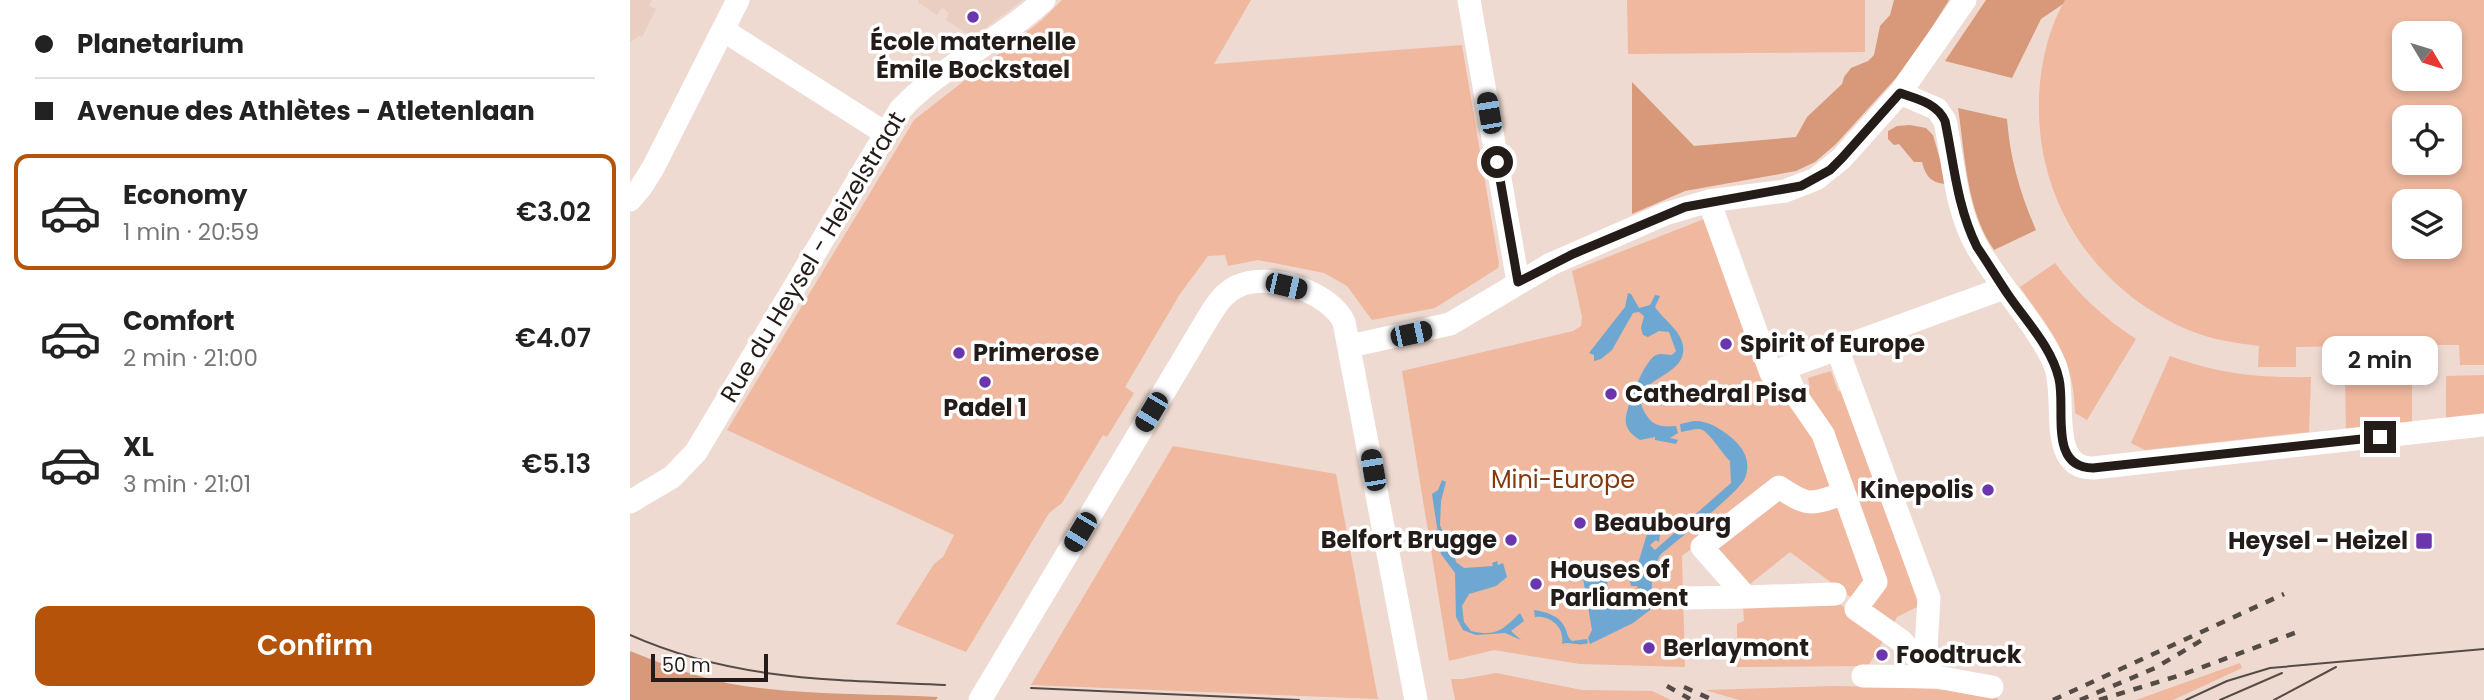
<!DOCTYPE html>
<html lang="en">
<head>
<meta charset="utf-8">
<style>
	:root { --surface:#fff; --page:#f6f6f6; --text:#222; --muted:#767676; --line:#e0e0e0; --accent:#b45309 }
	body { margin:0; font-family:Poppins,sans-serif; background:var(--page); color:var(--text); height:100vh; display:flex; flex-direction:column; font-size:26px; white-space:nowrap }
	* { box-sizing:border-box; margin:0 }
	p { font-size:23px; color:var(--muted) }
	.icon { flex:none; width:38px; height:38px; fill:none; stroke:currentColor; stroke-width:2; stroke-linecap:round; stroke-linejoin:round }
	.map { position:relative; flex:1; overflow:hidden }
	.panel { display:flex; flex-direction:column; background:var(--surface); width:630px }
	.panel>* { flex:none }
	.top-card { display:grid; align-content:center; height:154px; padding:0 35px; background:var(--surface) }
	.needle { width:46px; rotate:128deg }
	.buttons { position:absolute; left:1762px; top:21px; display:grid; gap:14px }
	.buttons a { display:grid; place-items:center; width:70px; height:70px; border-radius:14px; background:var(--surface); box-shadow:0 4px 10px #0003; font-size:35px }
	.scale { position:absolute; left:21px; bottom:18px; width:117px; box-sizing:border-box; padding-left:7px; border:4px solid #231c19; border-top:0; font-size:19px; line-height:24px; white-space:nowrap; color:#231c19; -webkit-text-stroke:5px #fff; paint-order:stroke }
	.end { position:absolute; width:32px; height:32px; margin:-16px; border:9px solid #231c19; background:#fff; box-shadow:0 0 0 4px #fff }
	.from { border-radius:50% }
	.bubble { position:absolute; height:49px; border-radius:14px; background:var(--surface); box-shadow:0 4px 10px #0003; font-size:23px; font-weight:600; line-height:49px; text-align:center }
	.car { position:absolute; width:21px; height:42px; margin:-21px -10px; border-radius:9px; box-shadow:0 0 5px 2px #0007; background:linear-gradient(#222 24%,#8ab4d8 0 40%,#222 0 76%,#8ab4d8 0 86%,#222 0) }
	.top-card b { display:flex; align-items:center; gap:24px; height:66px; font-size:26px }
	.top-card b+b { border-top:2px solid var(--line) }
	.top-card i { width:18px; height:18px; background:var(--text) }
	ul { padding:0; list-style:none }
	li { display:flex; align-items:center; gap:21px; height:116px; margin:0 14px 10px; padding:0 21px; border:4px solid transparent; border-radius:14px }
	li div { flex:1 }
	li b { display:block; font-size:26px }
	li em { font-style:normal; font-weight:600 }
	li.selected { border-color:var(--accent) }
	li>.icon { width:63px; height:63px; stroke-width:1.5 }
	.cta { display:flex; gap:14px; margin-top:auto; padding:14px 35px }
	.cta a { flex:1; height:80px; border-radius:14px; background:var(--accent); color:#fff; font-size:28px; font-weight:600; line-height:80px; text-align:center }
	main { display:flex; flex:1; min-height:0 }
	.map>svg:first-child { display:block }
</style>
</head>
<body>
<main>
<section class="panel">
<div class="top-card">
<b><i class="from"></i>Planetarium</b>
<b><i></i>Avenue des Athlètes - Atletenlaan</b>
</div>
<ul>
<li class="selected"><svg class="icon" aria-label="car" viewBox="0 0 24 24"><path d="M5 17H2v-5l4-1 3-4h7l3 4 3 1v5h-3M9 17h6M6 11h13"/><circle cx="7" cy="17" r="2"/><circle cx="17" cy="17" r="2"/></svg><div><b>Economy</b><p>1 min · 20:59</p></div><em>€3.02</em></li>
<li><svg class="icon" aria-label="car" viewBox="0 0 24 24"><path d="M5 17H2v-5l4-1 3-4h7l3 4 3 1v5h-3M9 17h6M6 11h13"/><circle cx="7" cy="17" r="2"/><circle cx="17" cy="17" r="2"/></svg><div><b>Comfort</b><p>2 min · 21:00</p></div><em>€4.07</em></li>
<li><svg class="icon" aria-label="car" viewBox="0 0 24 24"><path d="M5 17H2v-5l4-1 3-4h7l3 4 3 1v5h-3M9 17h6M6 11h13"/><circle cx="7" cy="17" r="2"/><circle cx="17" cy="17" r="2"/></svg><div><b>XL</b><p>3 min · 21:01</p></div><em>€5.13</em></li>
</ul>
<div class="cta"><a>Confirm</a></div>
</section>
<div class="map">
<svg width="1854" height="700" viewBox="0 0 1854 700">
	<rect width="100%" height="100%" fill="#eedad1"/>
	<path fill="#e9cec1" d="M0,0H22L19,6L26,9L12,37L9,36L0,42Z
		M289,0H393L343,37L316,20L319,13L312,8L307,15L288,2Z"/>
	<path fill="#efb89f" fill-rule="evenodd" d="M432,0H621L584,64L832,45L869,264L868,268L805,308L742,320L717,286L694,273L628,260L598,266L595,255L578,256L550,294L495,387L504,393L477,437L473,435L432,503L419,513L336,652L266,624L304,564L313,557L324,535L97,430L284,120L412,20Z
		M997,0H1235V52L998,54Z
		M1435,0H1854V365H1830L1829,345H1767V359H1729V346L1666,347V367H1628L1629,346C1606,343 1583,340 1561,331C1471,294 1411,211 1409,113C1408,75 1416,33 1435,0ZM1774,33H1820V79H1774ZM1774,117H1820V163H1774ZM1774,201H1820V247H1774Z
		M1074,219L1098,273L1113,314L1110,315L1135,390L1156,386L1190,436L1209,492C1178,503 1173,500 1147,481L1139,486L1160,503L1185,510L1212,499L1239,579L1237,586L1226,601L1160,552L1115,588L1071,541L1052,556L1055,667L950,664L864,650L819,661L772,371L943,331L951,326L952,317L942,271Z
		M1425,263C1448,294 1474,318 1506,339L1457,420L1445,413C1444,355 1421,332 1390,287Z
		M1540,356C1589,374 1629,378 1681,377L1679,432L1515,450L1501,443Z
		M1201,371L1208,391L1215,392L1289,606L1267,617L1262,627L1234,607L1251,583L1170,393L1180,388L1178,378Z
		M1854,375V416L1816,420V376Z
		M1782,376V423L1716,429L1715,377Z
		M543,446L706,474L748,699L401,685Z
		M1205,601L1256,636L1238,666L1107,667V624L1114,621L1113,606H1201Z
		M1610,663L1612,668L1543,700H1506Z
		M866,673L952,690L1022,691L1041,700H825L821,679H832Z
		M1202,686L1269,687L1366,693L1368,700H1109L1075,690Z"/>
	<path fill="#d8987a" d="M1264,0H1319L1296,37L1266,78L1206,144L1185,162L1166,171L1055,191L1002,214V82L1064,146L1166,137L1177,117L1212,84L1214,77L1221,68L1238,61L1244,55L1250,26L1260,15Z
		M1356,0H1435L1433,4L1411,19L1382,78L1315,61Z
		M1328,108L1377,119C1380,159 1390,193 1406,230L1364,250C1336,210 1335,154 1328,108Z
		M1280,125L1296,128L1303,135L1317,184C1301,183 1296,177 1292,162H1284L1269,144L1264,145L1258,139V131L1267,126Z
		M0,651C37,666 74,680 114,686C177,695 244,694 308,697L306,700H0Z"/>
	<path fill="#6da7d2" d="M998,293L1001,294L1009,308L1020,305L1025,295L1030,296L1025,307C1034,321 1056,333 1053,353C1050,379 992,381 1017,416C1024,427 1034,427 1046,426L1048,433L1040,438L1048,440L1046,444L1025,440V437L1010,440C1004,436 998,432 996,424C993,412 1015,359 1026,355C1031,353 1037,355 1042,355L1046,351L1039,332L1029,331L1018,337L1013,335L1011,328L1014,316L1009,312L1003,313L982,350L971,359L964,361V355L959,353L995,307Z
		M1064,421C1080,421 1091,429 1103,439C1115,450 1121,462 1115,478C1109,493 1046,541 1030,555L1023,570L1020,610L1003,623L960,644L958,638L962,630L953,578L945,568L930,561L928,557C944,561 957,568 972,574L977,581L981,607L989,610L1010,604L1009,595H1002L1001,591L1008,589L1007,586H1001L1000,581L1008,580V577L1001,578L1002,572L1015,574L1016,569L1007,567L1017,534L1024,530L1030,534L1029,542L1026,540L1020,545L1025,550L1101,483L1100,461C1092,454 1078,429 1069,429C1063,429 1057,431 1051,432L1050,424Z
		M812,480L816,482L811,501L810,525L813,533L822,543L826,562L834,568L863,566L862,563L867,561L868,565L873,563L877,577L866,586L839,594L832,606L834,622L841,631C865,637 873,630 890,613L894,621L881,631L891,640L875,633L846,635L833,630L826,617L825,573L811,554L802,494L808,490Z
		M904,610C915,612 929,615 934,626C938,632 936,636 942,641L957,639L958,643C948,647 940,641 932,644C935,628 921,615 905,617Z"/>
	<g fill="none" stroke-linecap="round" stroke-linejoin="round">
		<path stroke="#fff" stroke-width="23" d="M839,0L888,282
			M93,30L255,133
			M1270,93L1307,109L1315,121C1324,163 1325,207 1346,245C1368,285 1408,325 1425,365C1438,398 1416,468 1463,468L1854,425
			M0,200L11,187L23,168L108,0
			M1079,201L1141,373L1374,288
			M720,346L820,324L921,264L1035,214L1079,201L1155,191L1186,179L1212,158L1270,93L1335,0
			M1207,348L1299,598L1295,665
			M1154,368L1166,395L1193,434L1246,582L1226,609L1270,640L1307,677L1362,687
			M0,502L42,477L66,452L270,110C308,68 371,40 414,0
			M1205,594L1116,597L1072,547L1149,487C1179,507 1181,505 1214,493
			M1055,598L1116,597
			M1233,676L1307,677
			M350,700L578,318C586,305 593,293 608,286C639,272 699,291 714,322L786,700"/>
		<path stroke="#554b46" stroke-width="2" d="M0,635C103,681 206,680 315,685
			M401,688L669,700
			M1556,700L1597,681L1640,668L1854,649
			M1590,700L1652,673
			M1644,700L1706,667"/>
		<path stroke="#554b46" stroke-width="4.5" stroke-dasharray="9 9" stroke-linecap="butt" d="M1037,686L1060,699
			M1054,687L1083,700
			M1423,700L1654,594
			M1450,700L1525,668L1577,637
			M1469,700L1551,675L1670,631"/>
	</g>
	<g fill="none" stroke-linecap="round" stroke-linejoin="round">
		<path stroke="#231c19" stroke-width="9" d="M867,162L888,282L943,254L1055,207L1171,186L1200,170L1212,158L1270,93C1287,99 1307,103 1315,121C1324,164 1327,207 1347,247C1358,263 1368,280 1379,296C1397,322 1422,348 1429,379C1436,408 1418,468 1463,468L1750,437"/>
	</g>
	<g fill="#6b36ad" stroke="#fff" stroke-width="2.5">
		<circle cx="343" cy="17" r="7"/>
		<circle cx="1096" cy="344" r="7"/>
		<circle cx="329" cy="353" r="7"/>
		<circle cx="355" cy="382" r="7"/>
		<circle cx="981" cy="394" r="7"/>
		<circle cx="1358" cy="490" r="7"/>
		<circle cx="950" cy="523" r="7"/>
		<circle cx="881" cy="540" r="7"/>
		<rect x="1785" y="532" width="18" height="18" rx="3.5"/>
		<circle cx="906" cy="584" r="7"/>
		<circle cx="1019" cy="648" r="7"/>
		<circle cx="1252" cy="655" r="7"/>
	</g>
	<g text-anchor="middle" stroke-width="7" stroke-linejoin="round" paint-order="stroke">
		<g font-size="24" font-weight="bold" fill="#231c19" stroke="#fff" text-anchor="start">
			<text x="343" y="50" text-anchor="middle">École maternelle<tspan x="343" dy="28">Émile Bockstael</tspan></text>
			<text x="1110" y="352">Spirit of Europe</text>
			<text x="343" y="361">Primerose</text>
			<text x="995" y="402">Cathedral Pisa</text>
			<text x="355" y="416" text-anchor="middle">Padel 1</text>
			<text x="1344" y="498" text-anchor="end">Kinepolis</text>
			<text x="964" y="531">Beaubourg</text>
			<text x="867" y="548" text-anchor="end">Belfort Brugge</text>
			<text x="1778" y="549" text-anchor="end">Heysel - Heizel</text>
			<text x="920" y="578">Houses of<tspan x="920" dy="28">Parliament</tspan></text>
			<text x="1033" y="656">Berlaymont</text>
			<text x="1266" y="663">Foodtruck</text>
		</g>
		<g font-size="24" fill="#231c19" stroke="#fff">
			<text transform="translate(183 257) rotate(-59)" y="8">Rue du Heysel - Heizelstraat</text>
		</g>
		<g font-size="24" fill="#85390c" stroke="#fff">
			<text x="933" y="488">Mini-Europe</text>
		</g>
	</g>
</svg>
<div class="buttons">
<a><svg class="needle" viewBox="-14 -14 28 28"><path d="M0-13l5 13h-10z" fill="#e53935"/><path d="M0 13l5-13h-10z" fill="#767676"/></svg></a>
<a><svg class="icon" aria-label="locate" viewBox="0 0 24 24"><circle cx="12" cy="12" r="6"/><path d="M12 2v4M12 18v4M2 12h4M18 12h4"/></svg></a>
<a><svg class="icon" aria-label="layers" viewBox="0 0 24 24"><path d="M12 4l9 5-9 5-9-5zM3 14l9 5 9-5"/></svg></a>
</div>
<div class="scale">50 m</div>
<i class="end from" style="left:867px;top:162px"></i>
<i class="end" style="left:1750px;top:437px"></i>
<div class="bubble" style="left:1692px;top:336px;width:116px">2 min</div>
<i class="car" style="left:859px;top:113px;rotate:350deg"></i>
<i class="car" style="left:656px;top:286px;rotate:103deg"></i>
<i class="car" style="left:781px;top:334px;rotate:78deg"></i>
<i class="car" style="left:521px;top:412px;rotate:211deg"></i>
<i class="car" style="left:743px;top:470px;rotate:350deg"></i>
<i class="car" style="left:450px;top:532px;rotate:211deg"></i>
</div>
</main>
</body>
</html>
